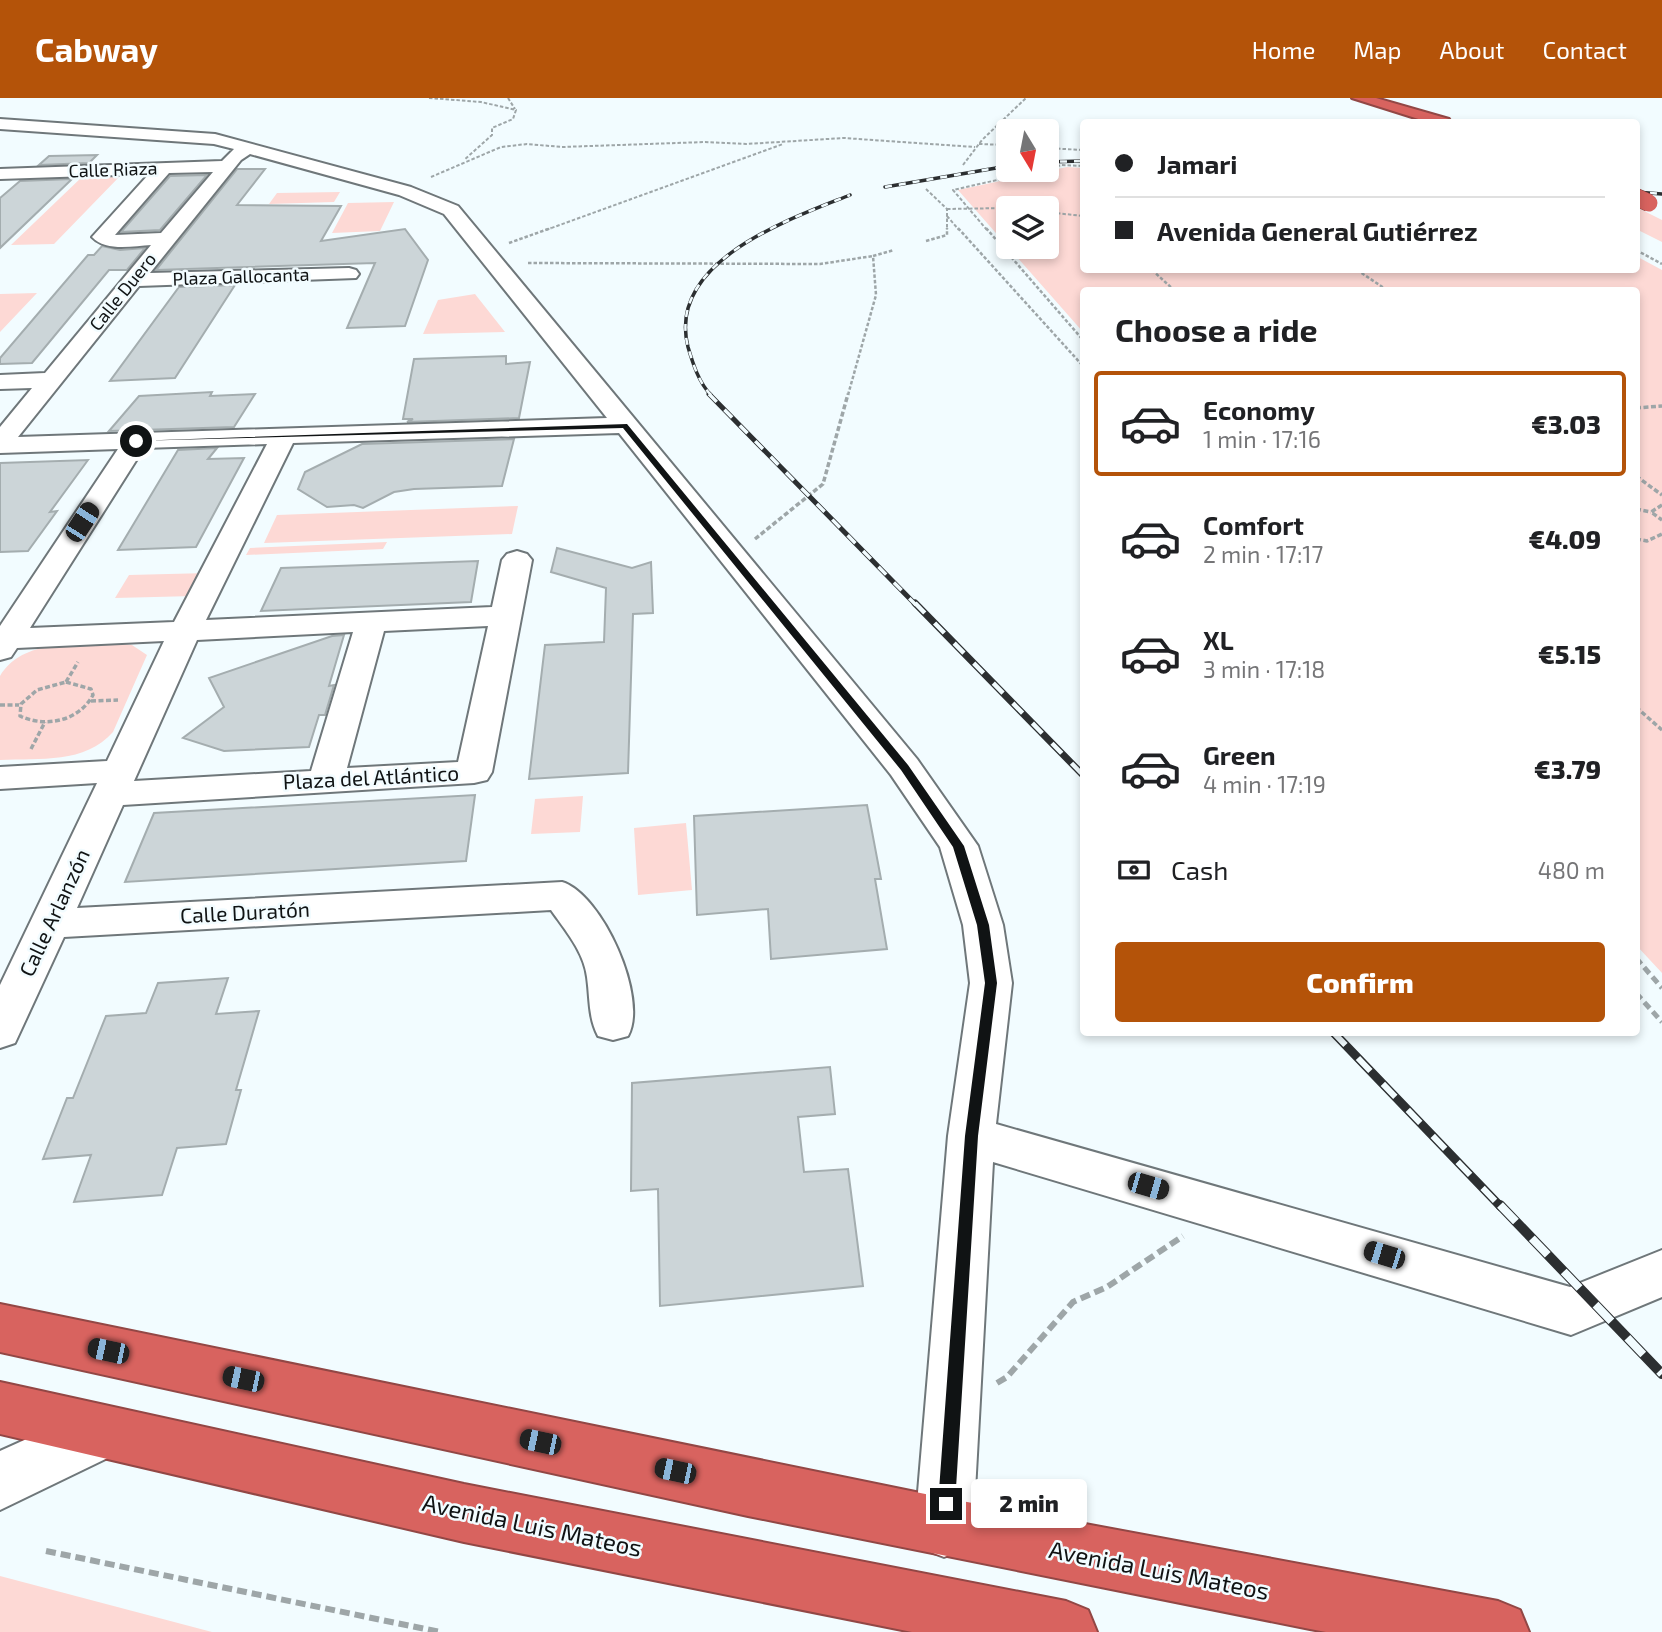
<!DOCTYPE html>
<html lang="en">
<head>
<meta charset="utf-8">
<style>
	:root { --surface:#fff; --page:#f6f6f6; --text:#202124; --muted:#757577; --line:#e0e0e0; --accent:#b45309 }
	body { margin:0; font-family:"Exo 2",sans-serif; background:var(--page); color:var(--text); height:100vh; display:flex; flex-direction:column; font-size:26px; white-space:nowrap }
	* { box-sizing:border-box; margin:0 }
	p { font-size:23px; color:var(--muted) }
	.icon { flex:none; width:38px; height:38px; fill:none; stroke:currentColor; stroke-width:2; stroke-linecap:round; stroke-linejoin:round }
	.map { position:relative; flex:1; overflow:hidden }
	.drawer { position:absolute; left:1080px; top:189px; width:560px; height:749px; display:flex; flex-direction:column; background:var(--surface); border-radius:7px; box-shadow:0 4px 10px #0003 }
	.drawer>* { flex:none }
	.guide { position:absolute; left:1080px; top:21px; width:560px; height:154px; border-radius:7px; box-shadow:0 4px 10px #0003; display:grid; align-content:center; height:154px; padding:0 35px; background:var(--surface) }
	.needle { width:46px; rotate:170deg }
	.tools { position:absolute; left:996px; top:21px; display:grid; gap:14px }
	.tools a { display:grid; place-items:center; width:63px; height:63px; border-radius:7px; background:var(--surface); box-shadow:0 4px 10px #0003; font-size:35px }
	.end { position:absolute; width:32px; height:32px; margin:-16px; border:9px solid #101314; background:#fff; box-shadow:0 0 0 4px #fff }
	.from { border-radius:50% }
	.bubble { position:absolute; height:49px; border-radius:7px; background:var(--surface); box-shadow:0 4px 10px #0003; font-size:23px; font-weight:800; line-height:49px; text-align:center }
	.car { position:absolute; width:21px; height:42px; margin:-21px -10px; border-radius:9px; box-shadow:0 0 5px 2px #0007; background:linear-gradient(#222 24%,#8ab4d8 0 40%,#222 0 76%,#8ab4d8 0 86%,#222 0) }
	.guide b { display:flex; align-items:center; gap:24px; height:66px; font-size:26px }
	.guide b+b { border-top:2px solid var(--line) }
	.guide i { width:18px; height:18px; background:var(--text) }
	ul { padding:0; list-style:none }
	li { display:flex; align-items:center; gap:21px; height:105px; margin:0 14px 10px; padding:0 21px; border:4px solid transparent; border-radius:7px }
	li div { flex:1 }
	li b { display:block; font-size:26px }
	li em { font-style:normal; font-weight:800 }
	li.active { border-color:var(--accent) }
	li>.icon { width:63px; height:63px; stroke-width:1.5 }
	h2 { padding:0 35px; font-size:32px; line-height:84px }
	.pay { display:flex; align-items:center; gap:18px; height:77px; padding:0 35px; font-size:26px }
	.pay p { margin-inline-start:auto }
	.action { display:flex; gap:14px; margin-top:auto; padding:14px 35px }
	.action a { flex:1; height:80px; border-radius:7px; background:var(--accent); color:#fff; font-size:28px; font-weight:800; line-height:80px; text-align:center }
	header { display:flex; align-items:center; gap:42px; box-sizing:border-box; height:98px; padding:0 35px; background:var(--accent); color:#fff }
	header strong { font-size:33px }
	nav { display:flex; gap:38px; margin-inline-start:auto; font-size:24px }
	.map>svg:first-child { display:block }
</style>
</head>
<body>
<header>
<strong>Cabway</strong>
<nav><a>Home</a><a>Map</a><a>About</a><a>Contact</a></nav>
</header>
<div class="map">
<svg width="1662" height="1534" viewBox="0 0 1662 1534">
	<rect width="100%" height="100%" fill="#f2fcff"/>
	<path fill="#fdd9d5" fill-rule="evenodd" d="M1067,69L1083,70V172H1636V158L1662,172V875L1636,847V192H1083V234L958,92ZM1008,110H1046V149H1008Z
		M121,77L54,146L11,147L83,78Z
		M340,94L334,104L269,106L277,95Z
		M394,104L380,133L332,135L348,105Z
		M1636,109L1662,122V144L1636,131Z
		M37,195L0,234V235V196Z
		M475,196L505,234L423,236L438,202Z
		M518,408L512,436L264,445L277,417Z
		M387,444L383,451L246,457L250,450Z
		M208,475L194,498L115,500L129,477Z
		M116,545L132,547L147,557L113,634C85,666 40,660 0,662V578C23,540 77,547 116,545Z
		M583,698L580,734L531,736L535,701Z
		M686,725L692,792L638,797L634,730Z
		M0,1478L212,1534H0Z"/>
	<path fill="#ccd5d8" stroke="#a4adaf" stroke-width="2" d="M97,57L89,65L39,67L49,58Z
		M237,71H265L237,107L341,108L321,143L405,131L428,162L405,228L347,230L375,165L156,172Z
		M207,77L160,132L121,134L170,78Z
		M72,81L0,150V100L20,83Z
		M102,148L120,152L145,150L127,172H109L32,265L0,266V260L88,157H94Z
		M235,187L175,280L110,283L179,189Z
		M506,258V266L530,264L519,320L407,324L413,321H403L414,261Z
		M212,294L210,298L255,296L234,329L109,333L139,298Z
		M514,341L502,388L414,391L394,394L363,410L354,407L327,409L298,391L305,374L362,346Z
		M217,350L208,361L244,360L196,449L118,452L178,352Z
		M88,362L50,414L57,413L28,453L0,454V365Z
		M557,450L632,470L651,464L653,515L633,516L628,675L529,681L545,547L604,544L606,490L551,474Z
		M478,463L471,504L261,513L281,470Z
		M344,537L329,588L334,587L325,617H319L309,649L224,653L183,640L224,609L209,580L332,538Z
		M475,697L466,763L125,784L154,715Z
		M867,707L881,781H875L887,851L771,861L768,811L697,817L694,718Z
		M228,880L216,916L259,913L236,992H241L226,1046L177,1050L162,1097L74,1104L91,1057L43,1061L67,1000H73L106,918L146,915L158,885Z
		M830,969L835,1016L798,1019L804,1074L848,1071L863,1188L660,1208L658,1091L631,1093L632,985Z"/>
	<g fill="none" stroke-linecap="round" stroke-linejoin="round">
		<defs>
			<path id="minor" d="M0,21L215,36L411,89L458,108L917,661L978,748L1003,827L1012,885L996,1026L1570,1189L1662,1152V1199L1571,1237L993,1064L973,1430L965,1451L944,1459L923,1451L915,1430L948,1038L970,885L963,827L940,749L891,677L619,335L293,345L206,522L492,509L502,462L507,456L517,453L527,456L532,462L492,674L487,682L474,685L123,707L77,810L562,784C602,796 649,900 628,938L613,942L598,938C588,919 590,899 587,879C584,854 565,832 551,812L64,839L15,945L0,950V887L97,685L0,691V669L107,663L164,543L17,550L11,559L0,562V528L118,351L0,355V329L32,290L0,291V277L45,275L151,147C133,148 106,154 92,139L149,76L0,81V71L222,63L234,51L214,46L0,31ZM250,56L399,97L444,116L607,320L18,339L139,188L356,180L359,176L356,172L349,170L150,175L241,62ZM213,74L161,135L115,137L169,75ZM267,346L174,524L30,530L144,350ZM488,528L458,664L347,670L384,533ZM353,534L311,673L134,683L197,542Z
				M102,1307L122,1315L130,1334L122,1353L0,1412V1353Z"/>
			<path id="highway" d="M1352,0H1376L1449,21L1451,24H1428Z
				M0,1206L935,1398L1498,1503L1520,1512L1529,1534H1326L1310,1531L748,1418L0,1254Z
				M0,1284L464,1386L1066,1503L1088,1512L1097,1534H912L464,1444L0,1336Z"/>
		</defs>
		<use href="#minor" stroke="#6f777a" stroke-width="4"/>
		<use href="#highway" stroke="#924745" stroke-width="4"/>
		<path stroke="#9ea6a8" stroke-width="2" stroke-dasharray="3.5 2" stroke-linecap="butt" d="M429,0L481,4L516,12L513,21L492,30V37L464,62
			M508,0L515,11
			M979,46L1008,47
			M1046,50L1083,52
			M963,67L982,42L1026,0
			M1046,71L1062,67L1083,68
			M431,79L501,49L527,46L562,49L705,44L746,46L844,40L975,49
			M926,91L947,111V132
			M947,111L1008,110
			M1046,114L1083,118
			M947,118L959,132
			M546,132L783,46
			M987,132L953,92L1041,72"/>
		<path stroke="#9ea6a8" stroke-width="2.5" stroke-dasharray="3.5 2" stroke-linecap="butt" d="M958,130L1083,268
			M986,130L1083,242
			M926,143L947,137V130
			M509,145L551,130
			M1636,152L1662,166
			M528,165L820,166L873,158
			M1152,172L1174,192
			M1357,172L1387,192
			M848,297L876,197L873,158L894,152"/>
		<path stroke="#9ea6a8" stroke-width="3.5" stroke-dasharray="5 2.5" stroke-linecap="butt" d="M1636,310L1662,308
			M1636,378L1662,397
			M1662,407L1651,414L1662,422
			M1636,411L1651,414
			M755,441L823,386L848,296
			M1636,441L1647,443L1662,436
			M66,584L91,591L93,597C79,623 46,630 20,618L21,606L37,592Z
			M66,584L78,564
			M91,603L118,602
			M0,607H19
			M1636,609L1662,632
			M31,651L45,624"/>
		<path stroke="#9ea6a8" stroke-width="5" stroke-dasharray="8 4.5" stroke-linecap="butt" d="M1636,860L1662,890
			M1636,895L1662,924"/>
		<path stroke="#9ea6a8" stroke-width="6" stroke-dasharray="10 5" stroke-linecap="butt" d="M997,1285L1007,1279L1073,1204L1107,1189L1183,1138
			M46,1453L440,1534"/>
		<use href="#minor" fill="#fff" fill-rule="evenodd"/>
		<use href="#highway" fill="#d8635f" fill-rule="evenodd"/>
		<defs>
			<path id="rail-far4" d="M1046,64L1083,63
				M885,89L1008,68
				M1636,94L1662,96
				M711,297C699,285 693,266 688,249C666,163 790,121 850,97"/>
			<path id="rail-far3" d="M709,296L916,507"/>
			<path id="rail-far2" d="M915,505L1083,677"/>
			<path id="rail-far1" d="M1333,934L1501,1109"/>
			<path id="rail" d="M1500,1107L1662,1276"/>
		</defs>
		<use href="#rail-far4" stroke="#2c2f31" stroke-width="3.5"/>
		<use href="#rail-far3" stroke="#2c2f31" stroke-width="5"/>
		<use href="#rail-far2" stroke="#2c2f31" stroke-width="7"/>
		<use href="#rail-far1" stroke="#2c2f31" stroke-width="9"/>
		<use href="#rail" stroke="#2c2f31" stroke-width="10"/>
		<use href="#rail-far4" stroke="#f2fcff" stroke-width="2.5" stroke-dasharray="7" stroke-linecap="butt"/>
		<use href="#rail-far3" stroke="#f2fcff" stroke-width="3.5" stroke-dasharray="11" stroke-linecap="butt"/>
		<use href="#rail-far2" stroke="#f2fcff" stroke-width="4.5" stroke-dasharray="14" stroke-linecap="butt"/>
		<use href="#rail-far1" stroke="#f2fcff" stroke-width="6" stroke-dasharray="18" stroke-linecap="butt"/>
		<use href="#rail" stroke="#f2fcff" stroke-width="8" stroke-dasharray="23" stroke-linecap="butt"/>
		<defs>
			<path id="highway-bridge" d="M1636,99L1649,105"/>
		</defs>
		<use href="#highway-bridge" stroke="#924745" stroke-width="18" stroke-linecap="butt"/>
		<use href="#highway-bridge" stroke="#d8635f" stroke-width="17"/>
	</g>
	<path fill="#101314" d="M627,326L908,667L964,748L989,827L997,885L978,1038L955,1406L952,1412L946,1414L940,1412L938,1406L965,1038L985,885L977,827L953,749L901,672L623,330L132,343Z"/>
	<g text-anchor="middle" stroke-width="5" stroke-linejoin="round" paint-order="stroke">
		<g font-size="18" fill="#101314" stroke="#f2fcff">
			<text transform="translate(113 72) rotate(-2)" y="6">Calle Riaza</text>
			<text transform="translate(241 179) rotate(-2)" y="6">Plaza Gallocanta</text>
			<text transform="translate(123 194) rotate(-51)" y="6">Calle Duero</text>
		</g>
		<g font-size="21" fill="#101314" stroke="#f2fcff">
			<text transform="translate(371 680) rotate(-3)" y="7">Plaza del Atlántico</text>
			<text transform="translate(55 815) rotate(-65)" y="7">Calle Arlanzón</text>
			<text transform="translate(245 815) rotate(-3)" y="7">Calle Duratón</text>
		</g>
		<g font-size="24" fill="#101314" stroke="#f2fcff">
			<text transform="translate(532 1428) rotate(12)" y="8">Avenida Luis Mateos</text>
			<text transform="translate(1159 1473) rotate(11)" y="8">Avenida Luis Mateos</text>
		</g>
	</g>
</svg>
<div class="tools">
<a><svg class="needle" viewBox="-14 -14 28 28"><path d="M0-13l5 13h-10z" fill="#e53935"/><path d="M0 13l5-13h-10z" fill="#757577"/></svg></a>
<a><svg class="icon" aria-label="layers" viewBox="0 0 24 24"><path d="M12 4l9 5-9 5-9-5zM3 14l9 5 9-5"/></svg></a>
</div>
<i class="end from" style="left:136px;top:343px"></i>
<i class="end" style="left:946px;top:1406px"></i>
<div class="bubble" style="left:971px;top:1381px;width:116px">2 min</div>
<i class="car" style="left:82px;top:424px;rotate:33deg"></i>
<i class="car" style="left:1148px;top:1088px;rotate:106deg"></i>
<i class="car" style="left:1384px;top:1157px;rotate:287deg"></i>
<i class="car" style="left:108px;top:1253px;rotate:282deg"></i>
<i class="car" style="left:243px;top:1281px;rotate:282deg"></i>
<i class="car" style="left:540px;top:1344px;rotate:282deg"></i>
<i class="car" style="left:675px;top:1373px;rotate:282deg"></i>
<div class="guide">
<b><i class="from"></i>Jamari</b>
<b><i></i>Avenida General Gutiérrez</b>
</div>
<section class="drawer">
<h2>Choose a ride</h2>
<ul>
<li class="active"><svg class="icon" aria-label="car" viewBox="0 0 24 24"><path d="M5 17H2v-5l4-1 3-4h7l3 4 3 1v5h-3M9 17h6M6 11h13"/><circle cx="7" cy="17" r="2"/><circle cx="17" cy="17" r="2"/></svg><div><b>Economy</b><p>1 min · 17:16</p></div><em>€3.03</em></li>
<li><svg class="icon" aria-label="car" viewBox="0 0 24 24"><path d="M5 17H2v-5l4-1 3-4h7l3 4 3 1v5h-3M9 17h6M6 11h13"/><circle cx="7" cy="17" r="2"/><circle cx="17" cy="17" r="2"/></svg><div><b>Comfort</b><p>2 min · 17:17</p></div><em>€4.09</em></li>
<li><svg class="icon" aria-label="car" viewBox="0 0 24 24"><path d="M5 17H2v-5l4-1 3-4h7l3 4 3 1v5h-3M9 17h6M6 11h13"/><circle cx="7" cy="17" r="2"/><circle cx="17" cy="17" r="2"/></svg><div><b>XL</b><p>3 min · 17:18</p></div><em>€5.15</em></li>
<li><svg class="icon" aria-label="car" viewBox="0 0 24 24"><path d="M5 17H2v-5l4-1 3-4h7l3 4 3 1v5h-3M9 17h6M6 11h13"/><circle cx="7" cy="17" r="2"/><circle cx="17" cy="17" r="2"/></svg><div><b>Green</b><p>4 min · 17:19</p></div><em>€3.79</em></li>
</ul>
<div class="pay"><svg class="icon" aria-label="cash" viewBox="0 0 24 24"><path d="M3 7h18v10H3z"/><circle cx="12" cy="12" r="2"/></svg>Cash<p>480 m</p></div>
<div class="action"><a>Confirm</a></div>
</section>
</div>
</body>
</html>
